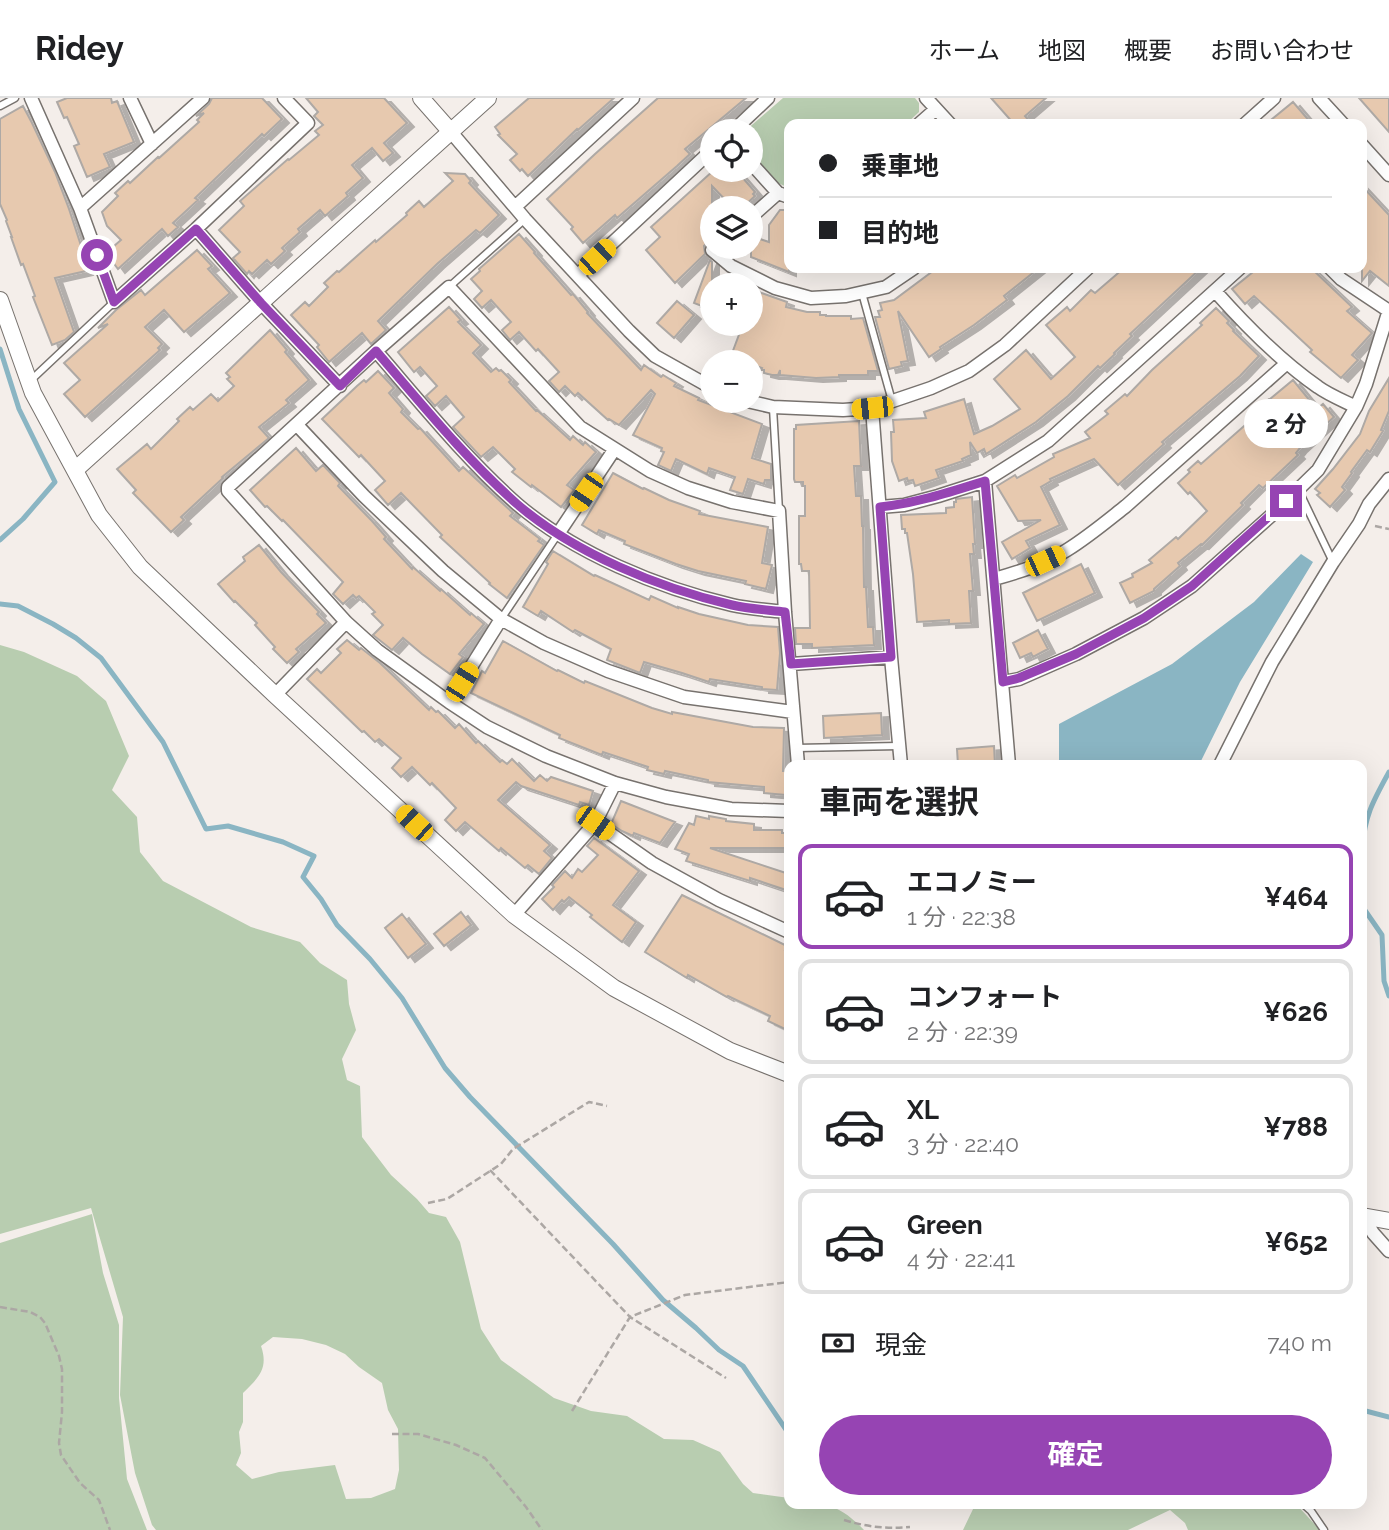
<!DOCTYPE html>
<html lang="ja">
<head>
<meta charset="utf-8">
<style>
	:root { --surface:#fff; --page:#f6f6f6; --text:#202124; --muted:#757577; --line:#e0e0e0; --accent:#9644b3 }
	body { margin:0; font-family:Raleway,"Noto Sans JP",sans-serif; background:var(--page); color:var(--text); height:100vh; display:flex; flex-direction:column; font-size:26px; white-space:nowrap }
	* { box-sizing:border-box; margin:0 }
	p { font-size:23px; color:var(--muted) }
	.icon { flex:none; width:38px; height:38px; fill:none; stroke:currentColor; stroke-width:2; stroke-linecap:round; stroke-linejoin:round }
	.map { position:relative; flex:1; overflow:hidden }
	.panel { position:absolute; left:784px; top:662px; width:583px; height:749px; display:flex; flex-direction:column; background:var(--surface); border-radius:14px; box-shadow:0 7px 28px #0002 }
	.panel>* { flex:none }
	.top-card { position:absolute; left:784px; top:21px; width:583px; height:154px; border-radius:14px; box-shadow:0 7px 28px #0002; display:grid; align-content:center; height:154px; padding:0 35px; background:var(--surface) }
	.fabs { position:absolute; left:700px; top:21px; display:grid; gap:14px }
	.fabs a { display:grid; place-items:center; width:63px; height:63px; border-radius:50%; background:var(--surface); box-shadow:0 7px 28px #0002; font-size:35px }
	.end { position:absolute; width:32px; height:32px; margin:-16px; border:9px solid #9644b3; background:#fff; box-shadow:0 0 0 4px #fff }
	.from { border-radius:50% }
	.bubble { position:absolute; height:49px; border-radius:24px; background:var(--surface); box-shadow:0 7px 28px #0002; font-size:23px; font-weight:700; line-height:49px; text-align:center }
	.car { position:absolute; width:21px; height:42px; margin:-21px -10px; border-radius:9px; box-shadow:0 0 5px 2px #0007; background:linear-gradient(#f5c518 24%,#345 0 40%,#f5c518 0 76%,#345 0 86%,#f5c518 0) }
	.top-card b { display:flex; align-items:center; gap:24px; height:66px; font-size:26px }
	.top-card b+b { border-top:2px solid var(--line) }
	.top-card i { width:18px; height:18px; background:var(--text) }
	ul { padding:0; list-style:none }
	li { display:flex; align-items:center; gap:21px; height:105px; margin:0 14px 10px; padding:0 21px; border:4px solid var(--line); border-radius:14px }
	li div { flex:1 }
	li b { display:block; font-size:26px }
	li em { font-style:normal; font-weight:700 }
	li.selected { border-color:var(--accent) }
	li>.icon { width:63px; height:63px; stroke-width:1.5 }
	h2 { padding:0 35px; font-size:32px; line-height:84px }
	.pay { display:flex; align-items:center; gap:18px; height:77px; padding:0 35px; font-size:26px }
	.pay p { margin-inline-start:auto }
	.button { display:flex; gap:14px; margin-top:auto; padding:14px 35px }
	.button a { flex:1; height:80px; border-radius:42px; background:var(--accent); color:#fff; font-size:28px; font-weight:700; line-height:80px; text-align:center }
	header { display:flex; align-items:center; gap:42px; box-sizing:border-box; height:98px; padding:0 35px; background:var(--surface); border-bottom:2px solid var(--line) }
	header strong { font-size:33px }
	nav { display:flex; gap:38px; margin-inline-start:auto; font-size:24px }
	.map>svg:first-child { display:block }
</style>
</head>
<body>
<header>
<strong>Ridey</strong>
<nav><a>ホーム</a><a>地図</a><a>概要</a><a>お問い合わせ</a></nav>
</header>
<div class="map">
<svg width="1389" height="1432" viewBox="0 0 1389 1432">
	<defs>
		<filter id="shadow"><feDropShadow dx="7" dy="4" stdDeviation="0" flood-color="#0004"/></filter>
	</defs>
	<rect width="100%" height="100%" fill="#f4eeea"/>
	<path fill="#b8cdb0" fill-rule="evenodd" d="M783,0H915L919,5V14L906,26H789V90L778,85L751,55V33H745Z
		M0,547L24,554L77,578L106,603L129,658L112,692L137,719L140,754L163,783L251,829L300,844L320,865L347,882L349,906L356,932L342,961L347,982L360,988L362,1039L391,1077L417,1101L429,1115L446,1119L460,1144L481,1231L501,1262L554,1300L591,1313L627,1318L664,1341L693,1342L720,1354L743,1386L753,1395L789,1400V1405C825,1405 838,1405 864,1432H156L152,1427L135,1375L120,1297L123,1219L91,1110L0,1136ZM273,1239L302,1241L326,1247L345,1256L359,1269L382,1285L388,1312L398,1331L399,1372L395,1391L371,1400L346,1401L335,1367L279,1374L252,1381L236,1367L241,1355L239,1334L243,1324V1295C258,1280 269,1271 261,1248Z
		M92,1116L103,1175L119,1227V1300L127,1381L147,1432H0V1145Z
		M978,1405H1295L1320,1432H1188L1185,1425L1170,1412L1128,1432H963L974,1409Z"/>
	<path fill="#8ab5c3" d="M1301,456L1313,464L1240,584L1199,667H1059V626L1172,566L1254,504Z"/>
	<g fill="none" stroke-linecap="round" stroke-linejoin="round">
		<path stroke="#8ab5c3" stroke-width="5" d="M0,251L19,311L55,384L23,421L0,442
			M0,506L18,508L53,526L76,540L101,560L163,644L206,731L228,728L283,744L314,758L303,779L321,801L337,827L370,861L402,900L445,970L470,999L613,1146L663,1202L696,1230L719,1252L743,1268L789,1336
			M1362,751C1365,717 1373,703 1389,674
			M1362,808L1382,837L1384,883L1389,898
			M1362,1312L1389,1319"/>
	</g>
	<path fill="#e7c9af" stroke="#aea9a5" stroke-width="2" filter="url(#shadow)" d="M67,0H111L112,5L117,3L134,44L104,56L110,69L87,79L74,48L79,46L67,19L64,20L57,4Z
		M212,0H262L282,21L264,38L262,36L195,100L198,102L173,125L178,129L168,138L162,131L118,171L106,155L121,142L107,128L102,114L118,98L115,95L128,83L130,85L158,59L159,60L199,24L197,22L204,15L196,18L209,6Z
		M306,0H384L407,25L384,45L393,55L383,63L372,50L352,67L363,80L346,95L348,98L325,118L320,112L298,131L300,134L282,150L285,153L271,166L267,162L252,176L249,173L247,176L233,160L240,154L219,132L244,108L240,103L288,61L289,62L319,37L315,33L323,27L314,18L318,14Z
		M529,0H614L578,32L577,31L528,78L522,71L520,73L510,62L517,56L498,37L500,36L495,29Z
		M658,0H746L685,51L690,56L677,68L617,120L615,117L583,145L571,131L573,129L547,101L595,56Z
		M991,0H1046L1025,18L1032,26H1014Z
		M1359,0H1389V34Z
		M1293,4L1312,26H1266Z
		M23,8L32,25L55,74L69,111L88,169L85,170L86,173L55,180L74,234L65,242L52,247L33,199L35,198L23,166L21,167L11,139H12L6,123L7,122L0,106V21Z
		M714,72H736L755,94L753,96L755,98L742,110H733L712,88V141L704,148L705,156L675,185L646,152L660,139L651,129Z
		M445,75L465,76L471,83L469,85L499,117L480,135L476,132L437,166L378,223L386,232L371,246L362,235L329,264L317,249L319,247L291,217L305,204L309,208L328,189L324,185L337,173L339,174L375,142L376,144L407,117L406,115L419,103L424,109L453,83Z
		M1362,88L1389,117V188L1370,173L1362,183Z
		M780,112H789V174L751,159V138L769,144V127Z
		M519,136L535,154L534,155L571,197L573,196L588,214L587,215L641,272L644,267L661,279L663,277L676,285L674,288L699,300L698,302L762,326L752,360L771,366V382H765L764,386L748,381L743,396L730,392L735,379L709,370L707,376L676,361L671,373L658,367L664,354L661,353L662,350L633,337L655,296L651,292L619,327L609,321L608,322L578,295L575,298L565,288L559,294L549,283L559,274L538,251L536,253L519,234L510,242L502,232L511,224L491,202L482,210L474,201L482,193L471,181L480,173L479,171Z
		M197,152L212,168L208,171L230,195L184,234L164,212L145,229L162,246L158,250L160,252L85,319L64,296L80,282L64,265L108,226L98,230L116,212L141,192L145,197Z
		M710,162L712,164V212L694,205Z
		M937,170H1039L1004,198L1007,202L974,227L940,249L941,251L929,259L898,213L908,263L901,264L902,268L889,271L875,219H880L878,213L882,212L880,205L894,202Z
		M1124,170H1201L1130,236L1132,238L1114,255L1115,256L1100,270L1098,268L1068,298L1036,324L986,356L984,351L977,355L970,344L971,357L962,361L963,363L936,372L939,380L915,388L913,382L908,383L907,380L899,383L892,363L891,334H894L893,322L926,320L924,314L964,301L974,336L992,328L1020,311L994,281L1026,252L1051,281L1075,259L1046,227L1067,209L1070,213L1091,192L1095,195Z
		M1258,170H1311L1352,209L1347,213L1372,235L1352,257L1358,262L1341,280L1310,254L1312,252L1254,198L1245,206L1232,191Z
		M756,193L787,204L786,209L807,214H820V217H826V218H851V221L863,220L878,273H868V277H839V279L816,280L780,277V272L778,277H772L764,275V272H761L762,270L751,266V264L731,258L743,226H751V207Z
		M677,203L694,217L674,240L657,225Z
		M449,209L461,222L458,224L481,247L473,255L491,274L496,270L499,273L501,272L511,282L509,284L536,313L537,312L570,342L573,338L583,347L585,344L596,354L567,387L574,392L561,409L532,387L531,389L512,374L515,371L493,349L481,359L453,329L464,319L446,298L435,308L426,298L437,288L420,269L414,274L398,254Z
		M1216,210L1229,223L1227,225L1234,232L1233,233L1259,258L1240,278L1162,344L1164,346L1118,387L1094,361L1050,381L1051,383L1041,389L1060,427L1026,443L1030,450L1012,461L1002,444L1041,422L1018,423L997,388L1015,377L1017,380L1054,359L1053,356L1090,340L1085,334L1108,316L1105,313L1125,296L1127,298L1152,272L1202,227L1200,225Z
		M270,232L287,252L285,254L309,282L286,302L289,305L259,329L269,340L222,379L223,380L181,419L184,422L171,434L133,395L136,392L117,371L147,346L151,351L179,323L177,321L190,309L193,312L211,296L218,303L234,288L227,281L230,279L226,275Z
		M378,273L394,290L389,295L403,311L401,314L418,331L420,330L459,373L463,369L513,415L510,418L540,441L538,443L544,447L507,500L489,486L490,485L440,439L442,437L401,395L388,407L375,392L385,383L361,357L359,359L322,321L357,288L364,282L366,284Z
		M1389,280V313L1381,332L1383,333L1370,354L1367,352L1351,374L1352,375L1342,389L1345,392L1330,409L1317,397L1320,395L1315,391L1333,371L1360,336L1369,313Z
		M1293,282L1315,309L1317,308L1318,310L1323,306L1334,319L1300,350L1296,355L1298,357L1263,390L1259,387L1241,405L1243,407L1202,447L1201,446L1178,465L1180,468L1154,491V493L1130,505L1120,485L1133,479L1132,476L1152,465L1149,462L1176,439L1178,441L1207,413L1190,394L1188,396L1178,385L1190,374L1188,372L1198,363L1201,366L1260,314L1257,311L1269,301H1270Z
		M859,323L861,368H854L856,398H861L862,428H863L864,489H866L868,529H873L874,547L812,550V546H796L795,530H810L809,473H802L801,466H799V418H805V388H803V384H795L794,381V331H796V327Z
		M296,350L316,373L323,367L340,385L338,388L372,423L386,439L384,441L412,471L413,469L440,493L441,491L470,517L471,515L484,526L459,556L463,559L450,576L422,556L403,540L392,552L373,537L383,527L372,516L375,514L359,498L356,500L353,497L343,506L333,496L343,484L283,422L282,423L267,408L265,409L250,392Z
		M613,375L643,391L644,390L669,402L700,413L699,416L768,429L762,465L772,467L766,491L745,486L746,483L698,473L676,466L624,446L625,443L599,432L597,436L582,427Z
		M972,399L975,446H973L974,456H970L973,493H969L971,525L949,526V522L917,524L913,476L907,435H905V431H902L901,417L946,415V410L954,409V404H956V401Z
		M259,447L281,474L319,514L317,516L326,525L296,551L299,554L287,565L273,551L275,549L255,527L257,525L235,503L234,504L218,486L245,463L243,459Z
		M553,453L594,478L595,477L649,502L651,498L678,510V509L699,516L748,527L778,529L780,555L777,592L762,591V589L710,581L709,584L682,575L644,564L640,575L607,562L611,551L575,532L573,534L541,513L538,518L523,509L548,466L546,464Z
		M1081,466L1095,495L1037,523L1023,495Z
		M1038,532L1048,551L1033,559L1031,555L1020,560L1013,545Z
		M347,542L359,552L361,550L380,565L429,612L431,609L436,614L438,613L455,630L459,626L476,645L478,643L500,664L502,662L507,666L512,661L534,683L540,677L547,683L551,679L593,693L589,707L580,704L579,707L521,688L516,684L498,702L550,747L544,753L552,760L539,776L528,767L525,770L501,750L499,753L465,724L456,733L445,722L456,710L432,685L430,687L412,669L401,679L392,670L401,660L379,641L375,644L364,633L362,634L307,581L317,571L321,575L341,555L337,551Z
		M503,543L557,573L558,572L584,585L585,583L652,610L672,616V614L753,629L784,630L783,673H788L786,697L764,695V689L708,684V682L665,673L664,676L647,672L648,669L603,654L602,657L559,640L560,637L471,595L482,573L485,575Z
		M881,615L882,637L824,640L823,618Z
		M994,648L995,667H958L957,651Z
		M621,703L675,724L660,745L634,735L633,738L622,733L611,726Z
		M696,718L709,721V718L726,721V723L754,726V732H782V735H788L789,750H710L789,776V793L750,780V783L686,763L689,756L675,751L689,725L694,727Z
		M594,740L639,773L613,807L636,824L622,844L600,827L590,819L592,817L569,799L564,804L562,802L553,812L542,801L554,789L552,787L565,773L572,780L578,771L582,774L598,757L587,748Z
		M682,797L787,848L785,852L789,854V933L768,923L770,918L728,898L727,899L688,877L687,880L645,854Z
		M461,814L471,827L444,848L434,836Z
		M402,816L426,846L408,860L385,830Z"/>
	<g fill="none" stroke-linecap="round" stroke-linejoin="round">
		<defs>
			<path id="service" d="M0,8L15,0
				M449,189L525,121
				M862,195L892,303
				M30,283L114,204
				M773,310L779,413
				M1298,391L1332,462
				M501,521L558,436
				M796,650L899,648
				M1302,1405L1311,1413L1324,1432"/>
			<path id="minor" d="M31,0L80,110L114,204L196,131L308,25L284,0
				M130,0L152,46
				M926,0L950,26
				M1319,0L1343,26
				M919,26L936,11
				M1245,26L1274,0
				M733,33L768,0
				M451,34L525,121L629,233L655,258L712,290
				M1362,47L1389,77
				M751,65L778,95L789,99
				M515,109L633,0
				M80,110L203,0
				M751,119L778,95
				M196,131L261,205L340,288
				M716,149L712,152L731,168L775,190L811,200L846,198L886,189L914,170
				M1330,170L1341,181L1389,213
				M578,177L712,52
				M1215,193C1246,228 1279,262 1318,289C1329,297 1344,303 1356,309
				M376,253C421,305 465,360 517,406C574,455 659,490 732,507C749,511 768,512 785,514
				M747,303L773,309L843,312L872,310L931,290L969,273L1005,247L1088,170
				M872,310L891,559L901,667
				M297,327L364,398L443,473L501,521L544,545L608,573L684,599L793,614
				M985,383L1009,667
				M880,409L904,407L938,398L985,383L1048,343L1240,170
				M558,436L614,352
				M994,481C1019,474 1045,466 1067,452C1088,439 1107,423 1126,408L1287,265
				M791,566L891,559
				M1003,584L1019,581L1076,556L1144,520L1192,488L1274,415L1318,372L1356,309L1366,286L1389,212
				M275,597L346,524
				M449,604L501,521
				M1220,667L1272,564L1333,464L1359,426L1369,406L1389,381
				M789,713L731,711L666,699L615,685L546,658L487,629L449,604L377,552L346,524L228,393V389L376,253L449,189L580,329L650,373L688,390L732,404L779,413L785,514L798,667
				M595,725L652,765L719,802L789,834
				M514,817L595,725L615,685
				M1363,1118L1373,1135L1389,1153"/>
			<path id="tertiary" d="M421,0L451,34
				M0,202L33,295L99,417L140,469L275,597L514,817L614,890L730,953L789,976
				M75,372L488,0
				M1362,1118L1389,1123"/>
		</defs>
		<use href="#service" stroke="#77726e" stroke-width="9"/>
		<use href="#minor" stroke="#77726e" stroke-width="15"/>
		<use href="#tertiary" stroke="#77726e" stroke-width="18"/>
		<path stroke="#aca7a4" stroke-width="2.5" stroke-dasharray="7 3.5" stroke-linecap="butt" d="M1375,428L1389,431
			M490,1072L630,1219L726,1280
			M428,1105L447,1101L501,1066L513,1051L589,1004L607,1008
			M0,1209L30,1214L40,1219L45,1225L59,1258L62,1271V1314L59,1345L61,1357L80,1385L99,1402L110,1432
			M572,1313L630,1219L685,1197L789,1184
			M392,1336H418L456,1347L485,1360L526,1409L542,1432
			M844,1422C867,1429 886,1431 910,1429"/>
		<use href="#service" stroke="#fff" stroke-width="6"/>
		<use href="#minor" stroke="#fff" stroke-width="12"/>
		<use href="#tertiary" stroke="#fff" stroke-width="16"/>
	</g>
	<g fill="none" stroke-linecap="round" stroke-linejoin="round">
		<path stroke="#9644b3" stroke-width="9" d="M97,157L114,204L196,131L261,205L340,288L376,253C421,305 465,360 517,406C574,455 659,490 732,507C749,511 768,512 785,514L791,566L891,559L880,409C917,405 950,394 985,383L1003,584L1019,580L1076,556L1144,520L1192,488L1286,403"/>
	</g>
</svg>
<div class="fabs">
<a><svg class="icon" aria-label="locate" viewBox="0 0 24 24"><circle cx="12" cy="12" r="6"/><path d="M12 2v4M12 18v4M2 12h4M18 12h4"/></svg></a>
<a><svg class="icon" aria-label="layers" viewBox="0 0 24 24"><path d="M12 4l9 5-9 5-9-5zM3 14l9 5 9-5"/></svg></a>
<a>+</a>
<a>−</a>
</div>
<i class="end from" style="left:97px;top:157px"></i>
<i class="end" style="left:1286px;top:403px"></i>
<div class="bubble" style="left:1244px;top:301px;width:84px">2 分</div>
<i class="car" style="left:597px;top:159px;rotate:47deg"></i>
<i class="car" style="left:872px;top:310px;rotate:264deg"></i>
<i class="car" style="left:586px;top:394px;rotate:214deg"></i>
<i class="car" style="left:1045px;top:463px;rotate:65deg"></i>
<i class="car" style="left:462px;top:584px;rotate:32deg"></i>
<i class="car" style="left:414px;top:725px;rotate:313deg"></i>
<i class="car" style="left:595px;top:725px;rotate:125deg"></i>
<div class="top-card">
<b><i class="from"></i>乗車地</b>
<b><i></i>目的地</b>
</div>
<section class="panel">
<h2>車両を選択</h2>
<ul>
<li class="selected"><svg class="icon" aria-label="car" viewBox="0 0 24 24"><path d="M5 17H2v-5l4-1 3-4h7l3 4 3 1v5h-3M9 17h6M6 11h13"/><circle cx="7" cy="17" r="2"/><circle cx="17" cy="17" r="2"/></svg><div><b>エコノミー</b><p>1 分 · 22:38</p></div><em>¥464</em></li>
<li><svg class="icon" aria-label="car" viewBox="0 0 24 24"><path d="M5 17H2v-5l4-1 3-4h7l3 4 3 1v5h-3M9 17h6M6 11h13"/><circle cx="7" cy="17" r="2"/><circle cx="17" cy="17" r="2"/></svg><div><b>コンフォート</b><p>2 分 · 22:39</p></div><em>¥626</em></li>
<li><svg class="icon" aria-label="car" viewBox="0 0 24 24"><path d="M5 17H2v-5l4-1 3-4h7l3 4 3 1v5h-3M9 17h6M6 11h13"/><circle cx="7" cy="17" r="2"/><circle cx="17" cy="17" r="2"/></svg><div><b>XL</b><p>3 分 · 22:40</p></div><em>¥788</em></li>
<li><svg class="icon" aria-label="car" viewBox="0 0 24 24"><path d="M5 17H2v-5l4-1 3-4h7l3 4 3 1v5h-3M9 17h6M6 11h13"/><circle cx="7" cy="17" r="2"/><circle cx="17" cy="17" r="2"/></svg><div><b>Green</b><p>4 分 · 22:41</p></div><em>¥652</em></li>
</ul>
<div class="pay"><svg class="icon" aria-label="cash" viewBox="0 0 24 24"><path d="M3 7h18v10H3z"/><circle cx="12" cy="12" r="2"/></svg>現金<p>740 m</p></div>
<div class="button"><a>確定</a></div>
</section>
</div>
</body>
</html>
